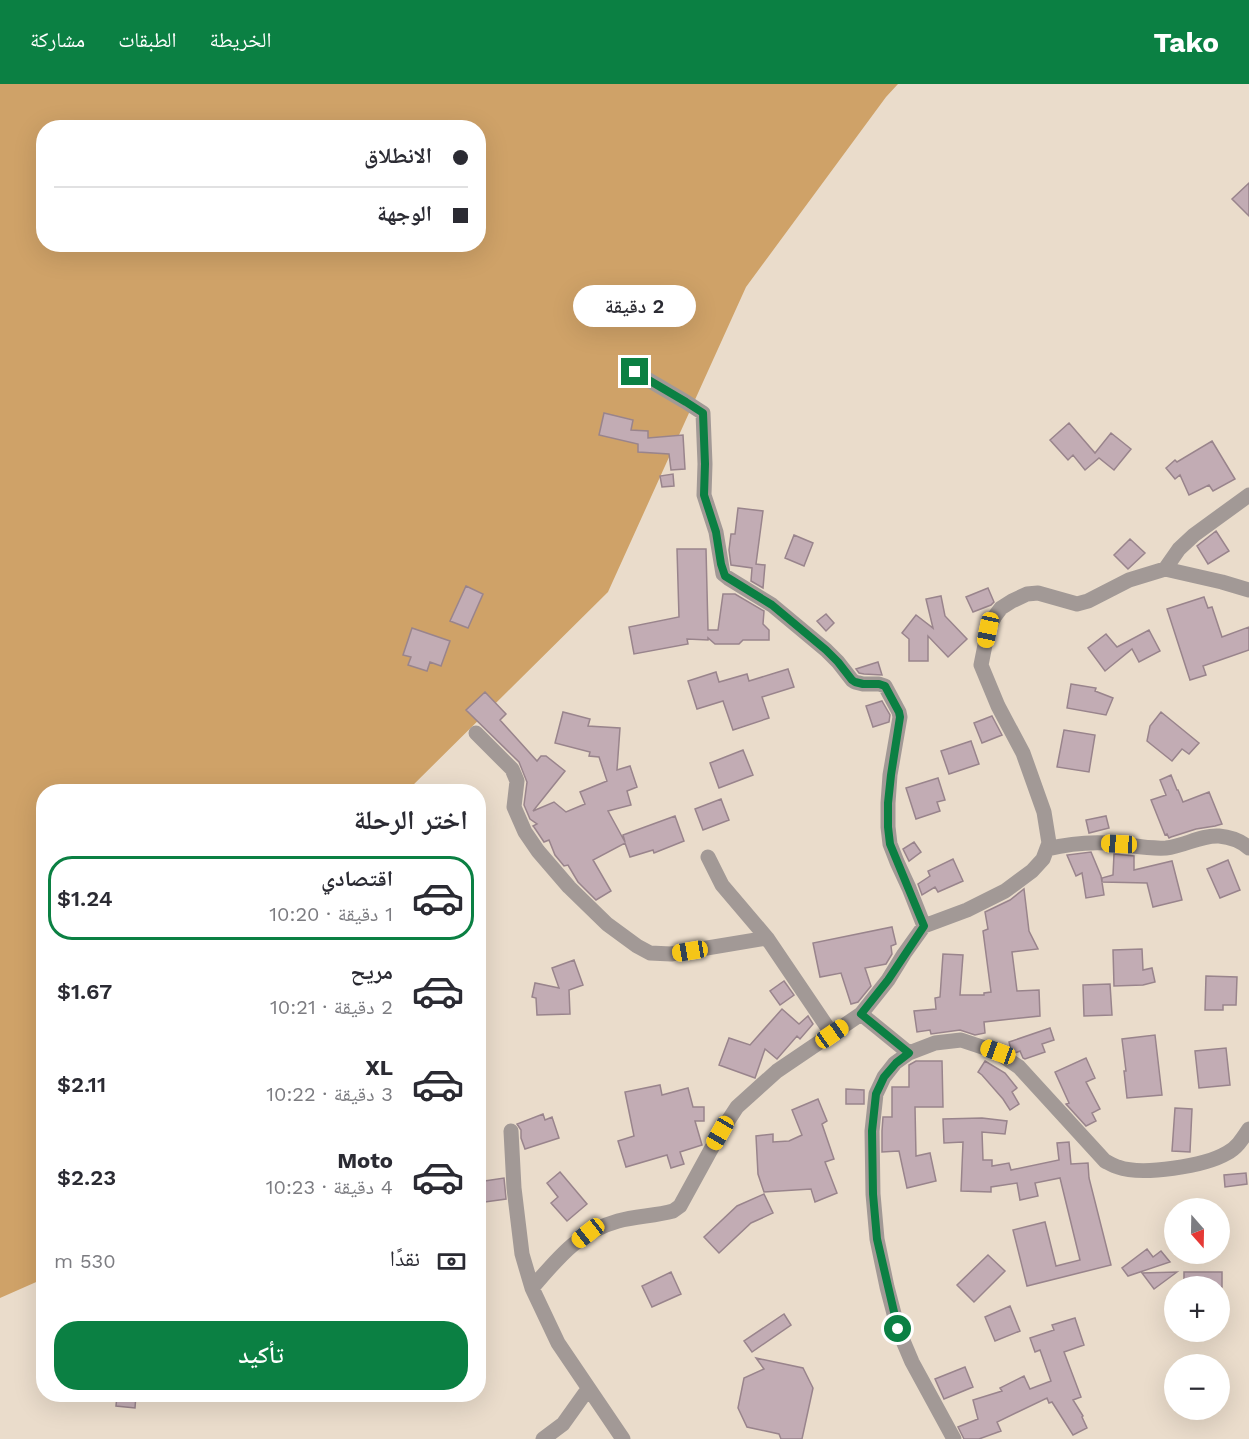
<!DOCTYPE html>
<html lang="ar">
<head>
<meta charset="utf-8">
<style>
	:root { --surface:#fff; --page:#f7f7f7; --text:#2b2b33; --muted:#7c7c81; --line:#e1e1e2; --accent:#0b8043 }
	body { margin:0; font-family:"Work Sans","Noto Naskh Arabic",sans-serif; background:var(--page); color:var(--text); direction:rtl; height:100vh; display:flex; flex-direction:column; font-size:22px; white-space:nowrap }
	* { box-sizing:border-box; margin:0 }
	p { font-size:20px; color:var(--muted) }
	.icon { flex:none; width:33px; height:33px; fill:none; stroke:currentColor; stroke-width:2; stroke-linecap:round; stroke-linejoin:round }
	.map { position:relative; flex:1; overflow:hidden; direction:ltr }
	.side { position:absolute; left:36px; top:700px; width:450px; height:618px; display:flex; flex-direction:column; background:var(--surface); border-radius:24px; box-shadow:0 6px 24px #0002; direction:rtl }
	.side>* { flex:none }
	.banner { position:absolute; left:36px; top:36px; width:450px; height:132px; border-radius:24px; box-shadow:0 6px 24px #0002; direction:rtl; display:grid; align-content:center; height:132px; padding:0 18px; background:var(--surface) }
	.needle { width:39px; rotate:160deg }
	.buttons { position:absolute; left:1164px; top:1114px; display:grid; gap:12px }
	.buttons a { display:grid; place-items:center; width:66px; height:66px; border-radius:50%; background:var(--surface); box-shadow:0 6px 24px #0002; font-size:30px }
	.end { position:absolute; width:27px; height:27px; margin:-14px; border:8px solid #0b8043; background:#fff; box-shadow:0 0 0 3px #fff }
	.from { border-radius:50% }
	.bubble { position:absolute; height:42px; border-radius:21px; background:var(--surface); box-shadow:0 6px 24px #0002; font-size:20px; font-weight:600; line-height:42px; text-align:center; direction:rtl }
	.car { position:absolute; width:18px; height:36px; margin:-18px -9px; border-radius:8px; box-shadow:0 0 4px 2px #0007; background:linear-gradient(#f5c518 24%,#345 0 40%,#f5c518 0 76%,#345 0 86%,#f5c518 0) }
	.banner b { display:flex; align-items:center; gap:21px; height:57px; font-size:22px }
	.banner b+b { border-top:2px solid var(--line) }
	.banner i { width:15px; height:15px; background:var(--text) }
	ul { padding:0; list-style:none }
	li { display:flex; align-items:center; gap:18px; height:84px; margin:0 12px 9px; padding:0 6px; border:3px solid transparent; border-radius:24px }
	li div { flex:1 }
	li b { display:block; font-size:22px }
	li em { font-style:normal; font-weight:600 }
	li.active { border-color:var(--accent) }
	li>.icon { width:54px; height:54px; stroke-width:1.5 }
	h2 { padding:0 18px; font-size:27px; line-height:72px }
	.pay { display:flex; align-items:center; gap:15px; height:66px; padding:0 18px; font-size:22px }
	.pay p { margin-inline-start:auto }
	.button { display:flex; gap:12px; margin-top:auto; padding:12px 18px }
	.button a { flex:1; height:69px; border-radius:24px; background:var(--accent); color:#fff; font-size:24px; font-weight:600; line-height:69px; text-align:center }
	header { display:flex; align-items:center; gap:36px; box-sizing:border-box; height:84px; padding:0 30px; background:var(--accent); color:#fff }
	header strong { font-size:28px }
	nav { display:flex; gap:33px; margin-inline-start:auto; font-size:21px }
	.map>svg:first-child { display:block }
</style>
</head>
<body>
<header>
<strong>Tako</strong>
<nav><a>الخريطة</a><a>الطبقات</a><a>مشاركة</a></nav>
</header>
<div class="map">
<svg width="1249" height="1355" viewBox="0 0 1249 1355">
	<rect width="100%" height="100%" fill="#eadccb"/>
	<path fill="#cfa268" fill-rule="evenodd" d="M0,0H898L886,13L746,203L608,508L406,708H44L43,1195L0,1214ZM44,44H478V160H44Z"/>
	<path fill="#c2acb4" stroke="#99848c" stroke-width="1.5" d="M1249,99V132L1232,115Z
		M604,329L633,336L631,346L648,347V354L683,351L685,385L671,386L669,370L638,368V360L599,351Z
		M1069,339L1095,369L1111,349L1131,365L1114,386L1099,374L1085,386L1073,371L1068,376L1050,356Z
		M1212,357L1235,395L1213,407L1209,401L1189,411L1180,391L1175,395L1166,384L1175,376L1177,378Z
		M673,390L674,402L662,403L660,392Z
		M738,424L763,427L756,480L765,481L763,504L751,497L752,484L731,481L729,466L731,450H735Z
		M1216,447L1229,467L1208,480L1197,462Z
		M794,451L813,459L804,482L785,474Z
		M1130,455L1145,469L1128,485L1114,471Z
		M677,465H706L708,546H718L723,510H735L764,527L763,540L769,546V556H743L739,560H715L708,554V556L687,555L688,560L634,570L629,543L679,533Z
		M466,502L483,510L468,544L450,537Z
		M988,504L994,518L991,521L973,528L966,513Z
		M941,512L945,532L967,555L948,573L928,552V577H909V555L902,549L916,531L933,544L926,515Z
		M1204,513L1208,524L1212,523L1222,553L1249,543V566L1203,582L1206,591L1190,596L1167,525Z
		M826,530L834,539L826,547L817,537Z
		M412,544L450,557L441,582L430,578L427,587L408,581L411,573L403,571Z
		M1149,546L1160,567L1139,578L1132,565L1105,587L1088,564L1106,550L1117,563Z
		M878,578L882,591L864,590L859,589L856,585Z
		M788,585L794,603L762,613L769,634L733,646L723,617L697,625L688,597L716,588L719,598L747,590L749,597Z
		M1071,600L1096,604L1095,607L1113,614L1106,631L1067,624Z
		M485,608L506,630L500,636L537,677L541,672H546L565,687L533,727L554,718L566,728L585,720L580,708L607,697L599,673L589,672L590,668L555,659L563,628L590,635L588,642L620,644L617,686L630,682L637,703L627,707L631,721L608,727L625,758L623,751L675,732L684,757L654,769L653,766L630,773L625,759L593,776L611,807L596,816L578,798L568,781L564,782L555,771L549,756L544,758L534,743L533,742L537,740L530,735L524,721L527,698L519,678L466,626Z
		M882,617L890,631L889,638L873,643L866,622Z
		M1161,628L1199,659L1189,670L1182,665L1172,677L1147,657L1150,642Z
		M992,632L1002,651L982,659L974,639Z
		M1064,646L1095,651L1089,688L1057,683Z
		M971,657L979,680L949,690L941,667Z
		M743,666L753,691L719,704L710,679Z
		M1171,691L1177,706H1178L1183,718L1209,708L1222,740L1215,742L1196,745L1171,753L1169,754L1167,750L1165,751L1151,716L1166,711L1160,696Z
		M938,694L945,716L937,718L940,727L916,735L906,704Z
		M721,715L729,736L703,746L695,725Z
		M1106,732L1109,744L1089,749L1086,736Z
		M914,758L921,768L909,777L903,765Z
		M1091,768L1101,792L1104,811L1086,814L1082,789L1076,792L1067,771Z
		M1114,770L1134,772V786L1172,777L1182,816L1153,823L1147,799L1102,798V794L1113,791Z
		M953,775L963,797L938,808L935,803L922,811L918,800L930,792L928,787Z
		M1228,776L1240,806L1220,814L1207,785Z
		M1024,805L1029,847L1038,865L1012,868L1017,907L1039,906L1040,932L984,938L985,949L975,951L960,946L931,950L930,946L917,948L914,927L936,925L935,914L940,913L943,870L963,871L960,911H984V909L991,908L983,847L988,845L985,828L1010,816Z
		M892,843L896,860L891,862L892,870L886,880L865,884L871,902L858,918L851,920L841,889L820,893L813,859Z
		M1142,865L1143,886L1152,884L1155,898L1143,901L1114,902L1113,866Z
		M574,876L583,901L569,906L570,930L537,931L536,914L532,913L535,899L559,904L552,884Z
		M1206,892L1237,893L1236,921H1223V926H1205Z
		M784,897L794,911L780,921L770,907Z
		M1110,900L1112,931L1084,932L1083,901Z
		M782,925L799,940L808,932L813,940L800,955L797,952L777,975L765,965L755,994L719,981L729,954L750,961Z
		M1050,944L1054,956L1042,960L1045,968L1025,975L1023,974L1020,967L1015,969L1011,966L1009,958Z
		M1155,951L1162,1011L1127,1014L1124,987H1126L1122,955Z
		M1226,964L1230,1001L1199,1004L1195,967Z
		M1086,974L1095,994L1086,998L1100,1025L1092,1029L1096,1037L1086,1042L1066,1020L1069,1019L1055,988Z
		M916,977H942L943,1023H915L916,1072L930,1069L936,1097L907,1104L899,1067L882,1068V1047L883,1033H892V1003H909V981Z
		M985,977L1005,989L1017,1004L1012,1008L1019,1020L1010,1026L1003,1015L982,991L978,988Z
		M660,1001L662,1011L688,1004L693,1023H704V1037H695L702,1061L680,1068L684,1080L671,1084L667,1071L626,1083L618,1057L634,1052L625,1008Z
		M846,1005L864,1006V1020H846Z
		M818,1015L827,1037L822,1040L834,1075L825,1078L837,1109L815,1118L811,1105L764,1108L758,1090L756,1052L773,1050V1058L789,1057L802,1051L792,1026Z
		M1175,1024L1192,1025L1190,1068L1172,1067Z
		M543,1030L545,1036L552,1033L559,1054L525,1065L521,1054V1046L517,1040Z
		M982,1034L1007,1037L1005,1050L982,1048L983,1076H992V1082L1009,1079L1011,1086L1059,1076L1057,1059L1069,1058L1071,1080L1088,1079L1089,1094L1111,1181L1027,1202L1013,1146L1045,1138L1056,1182L1080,1176L1060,1094L1035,1099L1038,1112L1020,1116L1017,1099L991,1103V1108L961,1107L963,1058L944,1059L943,1035Z
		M560,1088L587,1120L567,1137L551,1119L558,1113L547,1099Z
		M1246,1089L1247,1100L1225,1103L1224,1091Z
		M504,1094L506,1115L478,1119V1098Z
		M764,1110L773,1129L751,1139L719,1169L704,1153L737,1122Z
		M1147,1165L1153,1173L1161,1167L1170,1178L1128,1192L1122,1184Z
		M988,1171L1005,1187L974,1218L957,1201Z
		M671,1188L681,1210L652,1223L642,1202Z
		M1177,1188L1154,1205L1142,1189Z
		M1184,1188H1222V1203H1184Z
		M1010,1222L1020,1247L995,1257L985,1233Z
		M784,1230L791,1241L752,1268L744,1257Z
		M1075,1234L1084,1261L1064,1268L1081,1313L1073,1316L1083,1332L1082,1333L1087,1344L1073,1351L1052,1318L1049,1319L1047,1314L997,1338L1001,1347L979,1355H964L958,1343L978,1335L973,1316L1002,1307L1000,1304L1024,1292L1030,1305L1051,1297L1040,1266L1035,1268L1030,1254L1054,1246L1052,1241Z
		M756,1274L803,1284L813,1304L802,1355H781L779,1350L747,1343L738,1324L744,1294L764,1285Z
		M965,1283L973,1303L944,1315L935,1295Z
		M117,1311H136L135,1324L116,1322Z"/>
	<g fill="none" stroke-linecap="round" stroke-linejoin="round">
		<path stroke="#a29996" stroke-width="15" d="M635,288L686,318L703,329L705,380L704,411L716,448L723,490L728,494L772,521L826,566L838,578L852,596L855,598L863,600H879L885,602L899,628L900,633L890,691L888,719V743L890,760L897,778L909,804L924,842
			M1165,485L1179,465L1194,451L1249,411
			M476,649L512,685L517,697L514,723L525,748L538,767L569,803L607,840L637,862L650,869L671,870L767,854
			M1047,765C1071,759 1095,757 1120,760C1136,762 1149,765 1166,764C1185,762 1200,751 1219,752C1230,753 1241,757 1249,764
			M708,773L722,801L767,854L832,950
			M861,930L909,969
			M511,1047L514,1104L522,1170L532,1204L558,1259L623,1355
			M532,1204C558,1174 578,1148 618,1137C636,1132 655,1132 673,1127L680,1122L720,1049L737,1023L777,987L861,930L888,896L904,870L924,842L967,826L1005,807L1032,787L1043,775L1049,759L1044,728L1023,669L998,622L981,581L988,546L995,532L1001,524L1012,517L1027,510L1038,509L1077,520L1088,517L1129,496L1165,485L1222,498L1249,506
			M543,1355L563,1340L588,1305
			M954,1355L912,1278L898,1245L887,1203L877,1155L873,1110L872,1047L876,1010L884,993L895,979L909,969L935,959L961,956L997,968L1019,983L1105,1077C1109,1079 1113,1082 1118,1083C1142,1092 1205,1082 1227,1069C1237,1064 1243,1054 1249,1045"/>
	</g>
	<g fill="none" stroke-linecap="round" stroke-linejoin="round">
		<path stroke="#0b8043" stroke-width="8" d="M635,288L686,318L703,329L705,380L704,411L716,448L721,480L725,492L772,521L826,566L838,578L852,596L855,598L863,600H879L885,602L899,628L900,633L891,691L888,719V743L890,760L924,842L888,896L861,930L909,969L896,979L884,993L876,1010L872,1047L873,1110L877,1155L898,1245"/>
	</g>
</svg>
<div class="buttons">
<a><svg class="needle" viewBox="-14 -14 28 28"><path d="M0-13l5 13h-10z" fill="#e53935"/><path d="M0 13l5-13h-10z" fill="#7c7c81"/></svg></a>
<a>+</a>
<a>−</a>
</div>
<i class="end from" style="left:898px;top:1245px"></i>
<i class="end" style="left:635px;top:288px"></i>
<div class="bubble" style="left:573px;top:201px;width:123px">2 دقيقة</div>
<i class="car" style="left:988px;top:546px;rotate:192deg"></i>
<i class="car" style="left:1119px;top:760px;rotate:273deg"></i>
<i class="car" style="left:690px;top:867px;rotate:261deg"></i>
<i class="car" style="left:832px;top:950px;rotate:55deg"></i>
<i class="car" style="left:998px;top:968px;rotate:290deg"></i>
<i class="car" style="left:720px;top:1049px;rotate:210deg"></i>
<i class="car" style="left:588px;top:1149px;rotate:232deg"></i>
<div class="banner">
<b><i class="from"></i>الانطلاق</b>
<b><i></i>الوجهة</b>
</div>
<section class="side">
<h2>اختر الرحلة</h2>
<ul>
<li class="active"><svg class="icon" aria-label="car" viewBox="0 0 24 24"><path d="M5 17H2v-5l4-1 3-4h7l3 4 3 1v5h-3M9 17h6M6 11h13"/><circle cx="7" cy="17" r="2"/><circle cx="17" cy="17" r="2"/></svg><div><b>اقتصادي</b><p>1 دقيقة · 10:20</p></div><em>$1.24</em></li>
<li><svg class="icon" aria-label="car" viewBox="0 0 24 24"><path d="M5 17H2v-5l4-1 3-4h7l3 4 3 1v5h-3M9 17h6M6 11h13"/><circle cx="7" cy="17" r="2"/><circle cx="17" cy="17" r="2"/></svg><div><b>مريح</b><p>2 دقيقة · 10:21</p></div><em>$1.67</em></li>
<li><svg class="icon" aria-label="car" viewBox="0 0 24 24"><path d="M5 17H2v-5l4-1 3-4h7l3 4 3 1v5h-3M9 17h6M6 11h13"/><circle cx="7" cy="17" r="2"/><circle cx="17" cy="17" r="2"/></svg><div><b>XL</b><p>3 دقيقة · 10:22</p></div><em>$2.11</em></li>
<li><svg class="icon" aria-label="car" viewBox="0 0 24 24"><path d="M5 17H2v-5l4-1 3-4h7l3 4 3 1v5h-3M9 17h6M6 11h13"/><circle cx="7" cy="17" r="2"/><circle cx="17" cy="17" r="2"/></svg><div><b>Moto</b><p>4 دقيقة · 10:23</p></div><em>$2.23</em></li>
</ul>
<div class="pay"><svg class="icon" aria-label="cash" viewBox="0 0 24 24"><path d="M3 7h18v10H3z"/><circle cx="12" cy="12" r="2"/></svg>نقدًا<p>530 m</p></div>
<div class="button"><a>تأكيد</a></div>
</section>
</div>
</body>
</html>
